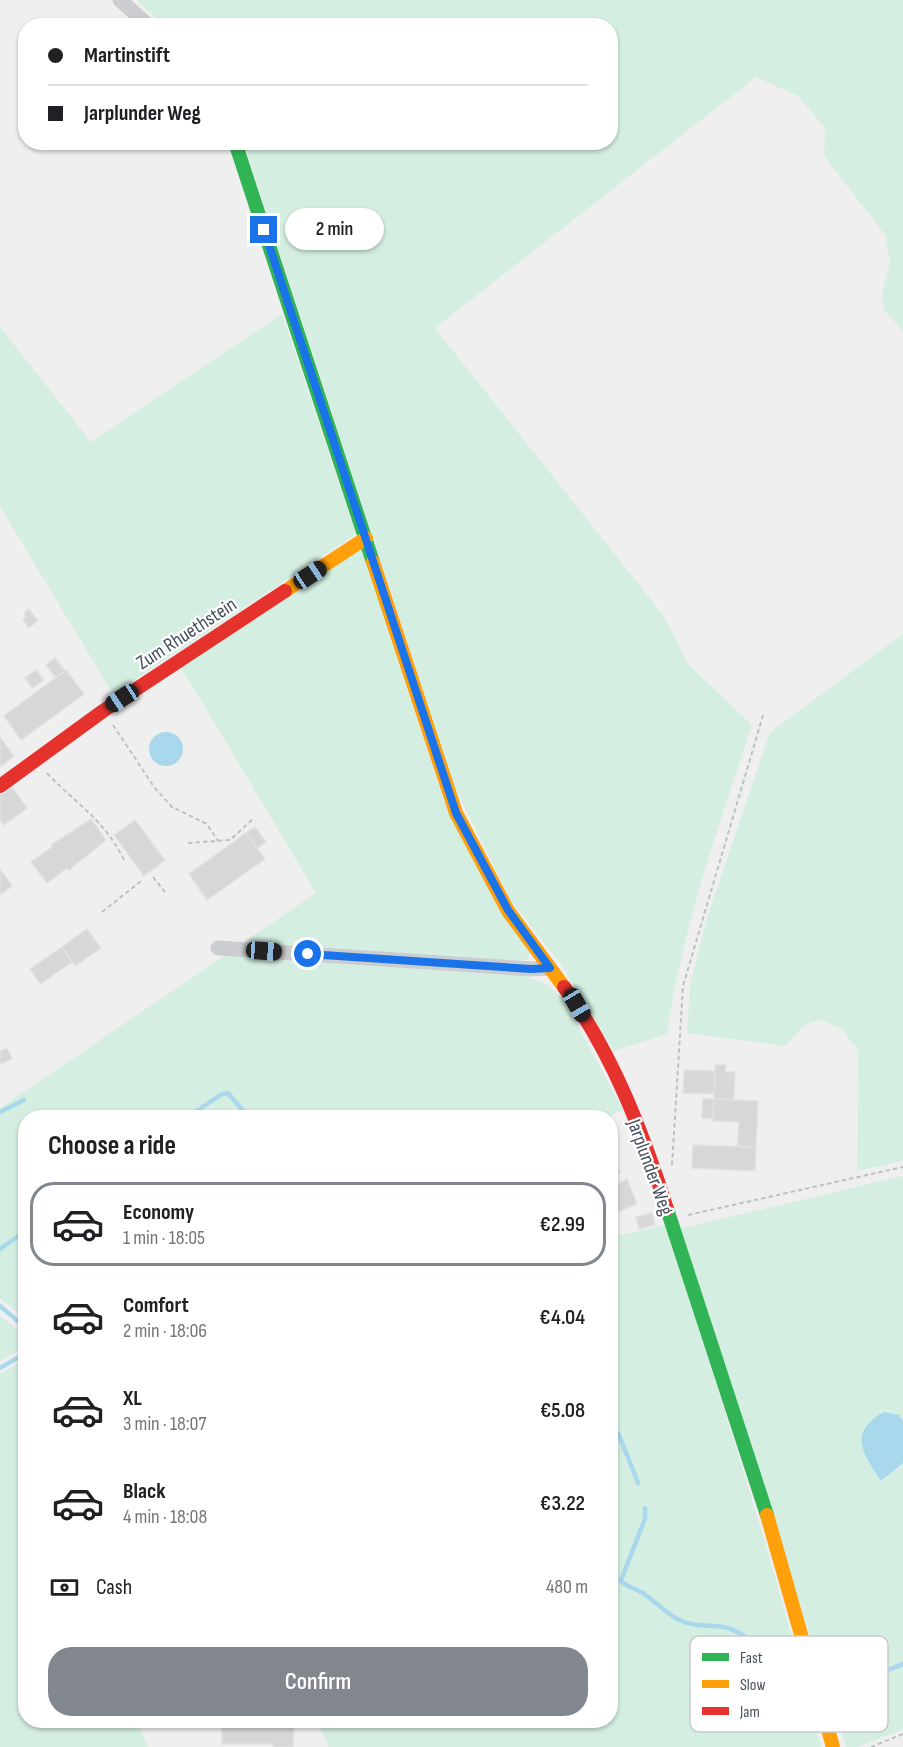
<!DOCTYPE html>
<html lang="en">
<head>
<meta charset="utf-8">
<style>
	:root { --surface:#fff; --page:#f6f6f6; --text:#202124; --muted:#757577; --line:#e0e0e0; --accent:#82878f }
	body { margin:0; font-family:"Sofia Sans Condensed",sans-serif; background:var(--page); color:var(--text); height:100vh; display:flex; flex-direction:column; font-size:22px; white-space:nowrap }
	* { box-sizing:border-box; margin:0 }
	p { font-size:20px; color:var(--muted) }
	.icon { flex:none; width:33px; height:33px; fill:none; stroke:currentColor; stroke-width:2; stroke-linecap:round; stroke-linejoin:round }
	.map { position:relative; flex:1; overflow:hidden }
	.sheet { position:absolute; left:18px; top:1110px; width:600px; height:618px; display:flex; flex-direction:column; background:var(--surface); border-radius:24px; box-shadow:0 2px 4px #0004 }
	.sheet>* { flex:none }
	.banner { position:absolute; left:18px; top:18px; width:600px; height:132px; border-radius:24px; box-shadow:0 2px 4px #0004; display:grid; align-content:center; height:132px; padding:0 30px; background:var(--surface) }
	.end { position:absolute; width:27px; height:27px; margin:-14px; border:8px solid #1a73e8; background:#fff; box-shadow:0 0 0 3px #fff }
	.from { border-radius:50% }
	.bubble { position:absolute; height:42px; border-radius:21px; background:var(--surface); box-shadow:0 2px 4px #0004; font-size:20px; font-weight:600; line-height:42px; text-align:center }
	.car { position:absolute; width:18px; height:36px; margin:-18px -9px; border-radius:8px; box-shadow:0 0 4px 2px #0007; background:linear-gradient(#222 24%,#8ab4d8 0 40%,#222 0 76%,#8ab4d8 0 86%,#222 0) }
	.banner b { display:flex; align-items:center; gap:21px; height:57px; font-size:22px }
	.banner b+b { border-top:2px solid var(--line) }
	.banner i { width:15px; height:15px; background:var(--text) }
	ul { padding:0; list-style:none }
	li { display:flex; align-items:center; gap:18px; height:84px; margin:0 12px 9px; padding:0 18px; border:3px solid transparent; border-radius:24px }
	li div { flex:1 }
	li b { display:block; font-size:22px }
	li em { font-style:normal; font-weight:600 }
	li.on { border-color:var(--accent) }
	li>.icon { width:54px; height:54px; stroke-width:1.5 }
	h2 { padding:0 30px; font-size:27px; line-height:72px }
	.pay { display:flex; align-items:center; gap:15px; height:66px; padding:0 30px; font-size:22px }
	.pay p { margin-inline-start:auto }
	.button { display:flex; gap:12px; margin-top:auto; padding:12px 30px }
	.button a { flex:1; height:69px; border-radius:24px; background:var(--accent); color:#fff; font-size:24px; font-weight:600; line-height:69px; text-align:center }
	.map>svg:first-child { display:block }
</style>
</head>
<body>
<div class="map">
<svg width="903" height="1747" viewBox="0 0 903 1747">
	<rect width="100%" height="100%" fill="#f0efef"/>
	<path fill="#d4eee1" d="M137,0H903V331L884,310L882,293L890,263L885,235L824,156L825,128L798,96L756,77L435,328L663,615L689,665L752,725C719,827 682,927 667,1034L614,1051L562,966L510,899L454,786L244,143L610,142V26L163,25Z
		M282,314L356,534L113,694L0,506V327L91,442Z
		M361,548L445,804L530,951L528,959L519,961L244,942L316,893L180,666Z
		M903,634V1161L857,1171L858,1050L841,1029L821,1020L804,1025L785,1046L687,1033L690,984L708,915L770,732Z
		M224,956L526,976L547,985L563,998L623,1110L605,1118H26L25,1319L0,1298V1108Z
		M903,1176V1421L899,1415C877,1418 869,1415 861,1437L882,1481L903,1463V1729L858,1747H846L679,1229Z
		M665,1225C721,1398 777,1570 821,1747H329L316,1721L610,1720L611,1237Z
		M0,1316L26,1336L25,1347L0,1361Z
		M25,1359L26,1720L137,1721L148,1747H0V1374Z"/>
	<path fill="#a9d7ec" d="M149 749a17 17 0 1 1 34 0a17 17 0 1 1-34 0Z
		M884,1412L899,1415L903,1421V1463L881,1481C863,1454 847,1432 884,1412Z"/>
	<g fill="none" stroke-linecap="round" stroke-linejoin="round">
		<path stroke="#a9d7ec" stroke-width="4.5" d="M0,1112L24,1100
			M186,1118L222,1094L228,1093L249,1118
			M0,1249L26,1231
			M0,1306L26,1328
			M0,1368L26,1353
			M610,1424L619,1435L638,1483
			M645,1508V1519L623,1575L621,1581C627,1588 634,1587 641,1592C659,1603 670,1620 692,1624C712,1628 720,1622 741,1634C769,1650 776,1686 808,1695
			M826,1694L903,1664"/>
	</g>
	<path fill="#d7d7d9" stroke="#e1e1e2" stroke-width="1.5" d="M29,609L38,621L28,628L23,619L26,617L24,613Z
		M55,658L65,671L56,678L46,665Z
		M36,670L44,680L32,688L25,678Z
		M66,670L84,694L21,740L4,716Z
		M0,737L14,756L0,767Z
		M12,787L27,808L4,825L0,820V796Z
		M91,819L106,840L69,870L67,868L47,883L31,862L52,847L51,845Z
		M135,820L165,860L144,876L114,835Z
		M255,827L266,842L257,848L246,833Z
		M246,833L265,859L207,900L189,874Z
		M0,869L12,886L0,895Z
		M87,929L101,948L75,966L62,947Z
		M62,947L72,962L40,984L30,969Z
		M7,1048L12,1059L0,1064V1051Z
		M715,1065H726L725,1072H735L734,1100L714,1099Z
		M684,1070L715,1071L714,1094L683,1093Z
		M703,1099H714L713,1119L702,1118Z
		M714,1099L758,1101L756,1147H737L739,1122L713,1121Z
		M693,1145L756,1147L755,1171L692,1168Z
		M610,1150L620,1172L610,1176Z
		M627,1179L637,1204L610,1215V1188Z
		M652,1213L655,1225L639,1229L636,1217Z
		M222,1720L294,1722L293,1747H273V1744H222Z"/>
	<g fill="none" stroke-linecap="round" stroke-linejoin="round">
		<path stroke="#b9c4c2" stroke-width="2" stroke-dasharray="4.5 3" stroke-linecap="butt" d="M113,725L154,787L172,807L207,824L218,841
			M47,773C77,805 104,819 124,860
			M188,843L230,840L254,818
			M153,877L165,892
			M102,912L141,881
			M672,1165L683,986L764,712
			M688,1215L903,1167
			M871,1747L903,1734"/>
		<path stroke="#cbcdd0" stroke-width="15" d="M120,0L149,26
			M218,948L531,969L550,968"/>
		<path stroke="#30b455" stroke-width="14" d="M235,142L373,562
			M667,1209L767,1515"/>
		<path stroke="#ff9f0a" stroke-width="14" d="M373,562L456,813L508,911L564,987
			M285,591L366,538
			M767,1515L833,1747"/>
		<path stroke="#e5322d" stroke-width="14" d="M0,786L103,711L285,591
			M564,987C612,1052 643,1133 667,1209"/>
	</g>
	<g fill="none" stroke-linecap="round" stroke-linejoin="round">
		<path stroke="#1a73e8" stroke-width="8" d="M264,230L456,813L508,910L550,968L531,969L308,954"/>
	</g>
	<g text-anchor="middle" stroke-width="4.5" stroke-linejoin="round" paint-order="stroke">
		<g font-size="20" fill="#474f5c" stroke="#fff">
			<text transform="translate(186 633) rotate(-33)" y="7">Zum Rhuethstein</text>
			<text transform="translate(651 1167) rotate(70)" y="7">Jarplunder Weg</text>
		</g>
	</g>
	<rect x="690" y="1636" width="198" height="96" rx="9" fill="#fff" stroke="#c8cace" stroke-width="1.5"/>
	<rect x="702" y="1653" width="27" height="8" fill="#30b455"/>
	<rect x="702" y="1680" width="27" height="8" fill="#ff9f0a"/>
	<rect x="702" y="1707" width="27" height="8" fill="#e5322d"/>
	<g font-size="16" fill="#474f5c">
		<text x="740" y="1663">Fast</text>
		<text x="740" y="1690">Slow</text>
		<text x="740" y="1717">Jam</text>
	</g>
</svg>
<i class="end from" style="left:308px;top:954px"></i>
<i class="end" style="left:264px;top:230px"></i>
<div class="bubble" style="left:285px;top:208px;width:99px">2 min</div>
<i class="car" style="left:310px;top:575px;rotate:57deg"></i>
<i class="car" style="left:122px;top:698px;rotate:237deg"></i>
<i class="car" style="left:264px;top:951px;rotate:94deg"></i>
<i class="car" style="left:577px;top:1005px;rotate:150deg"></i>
<div class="banner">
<b><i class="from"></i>Martinstift</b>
<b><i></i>Jarplunder Weg</b>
</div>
<section class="sheet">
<h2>Choose a ride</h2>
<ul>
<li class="on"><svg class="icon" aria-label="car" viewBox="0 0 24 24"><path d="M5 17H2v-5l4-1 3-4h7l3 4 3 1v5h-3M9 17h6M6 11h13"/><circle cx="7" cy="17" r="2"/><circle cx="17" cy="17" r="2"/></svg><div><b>Economy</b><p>1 min · 18:05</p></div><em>€2.99</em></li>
<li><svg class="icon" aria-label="car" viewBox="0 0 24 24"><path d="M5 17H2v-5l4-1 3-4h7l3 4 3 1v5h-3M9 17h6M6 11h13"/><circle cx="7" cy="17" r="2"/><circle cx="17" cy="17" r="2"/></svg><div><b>Comfort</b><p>2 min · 18:06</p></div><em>€4.04</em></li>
<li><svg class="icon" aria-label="car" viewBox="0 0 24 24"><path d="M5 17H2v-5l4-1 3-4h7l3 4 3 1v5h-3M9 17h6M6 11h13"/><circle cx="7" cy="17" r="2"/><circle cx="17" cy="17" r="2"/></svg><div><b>XL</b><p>3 min · 18:07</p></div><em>€5.08</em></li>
<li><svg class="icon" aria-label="car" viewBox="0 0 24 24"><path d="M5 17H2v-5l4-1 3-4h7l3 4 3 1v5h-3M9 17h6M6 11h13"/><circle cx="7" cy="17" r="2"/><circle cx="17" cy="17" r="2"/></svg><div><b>Black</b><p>4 min · 18:08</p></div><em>€3.22</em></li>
</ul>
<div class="pay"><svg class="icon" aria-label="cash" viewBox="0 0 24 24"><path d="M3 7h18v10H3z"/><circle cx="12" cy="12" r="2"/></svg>Cash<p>480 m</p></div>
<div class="button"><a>Confirm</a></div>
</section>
</div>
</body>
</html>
